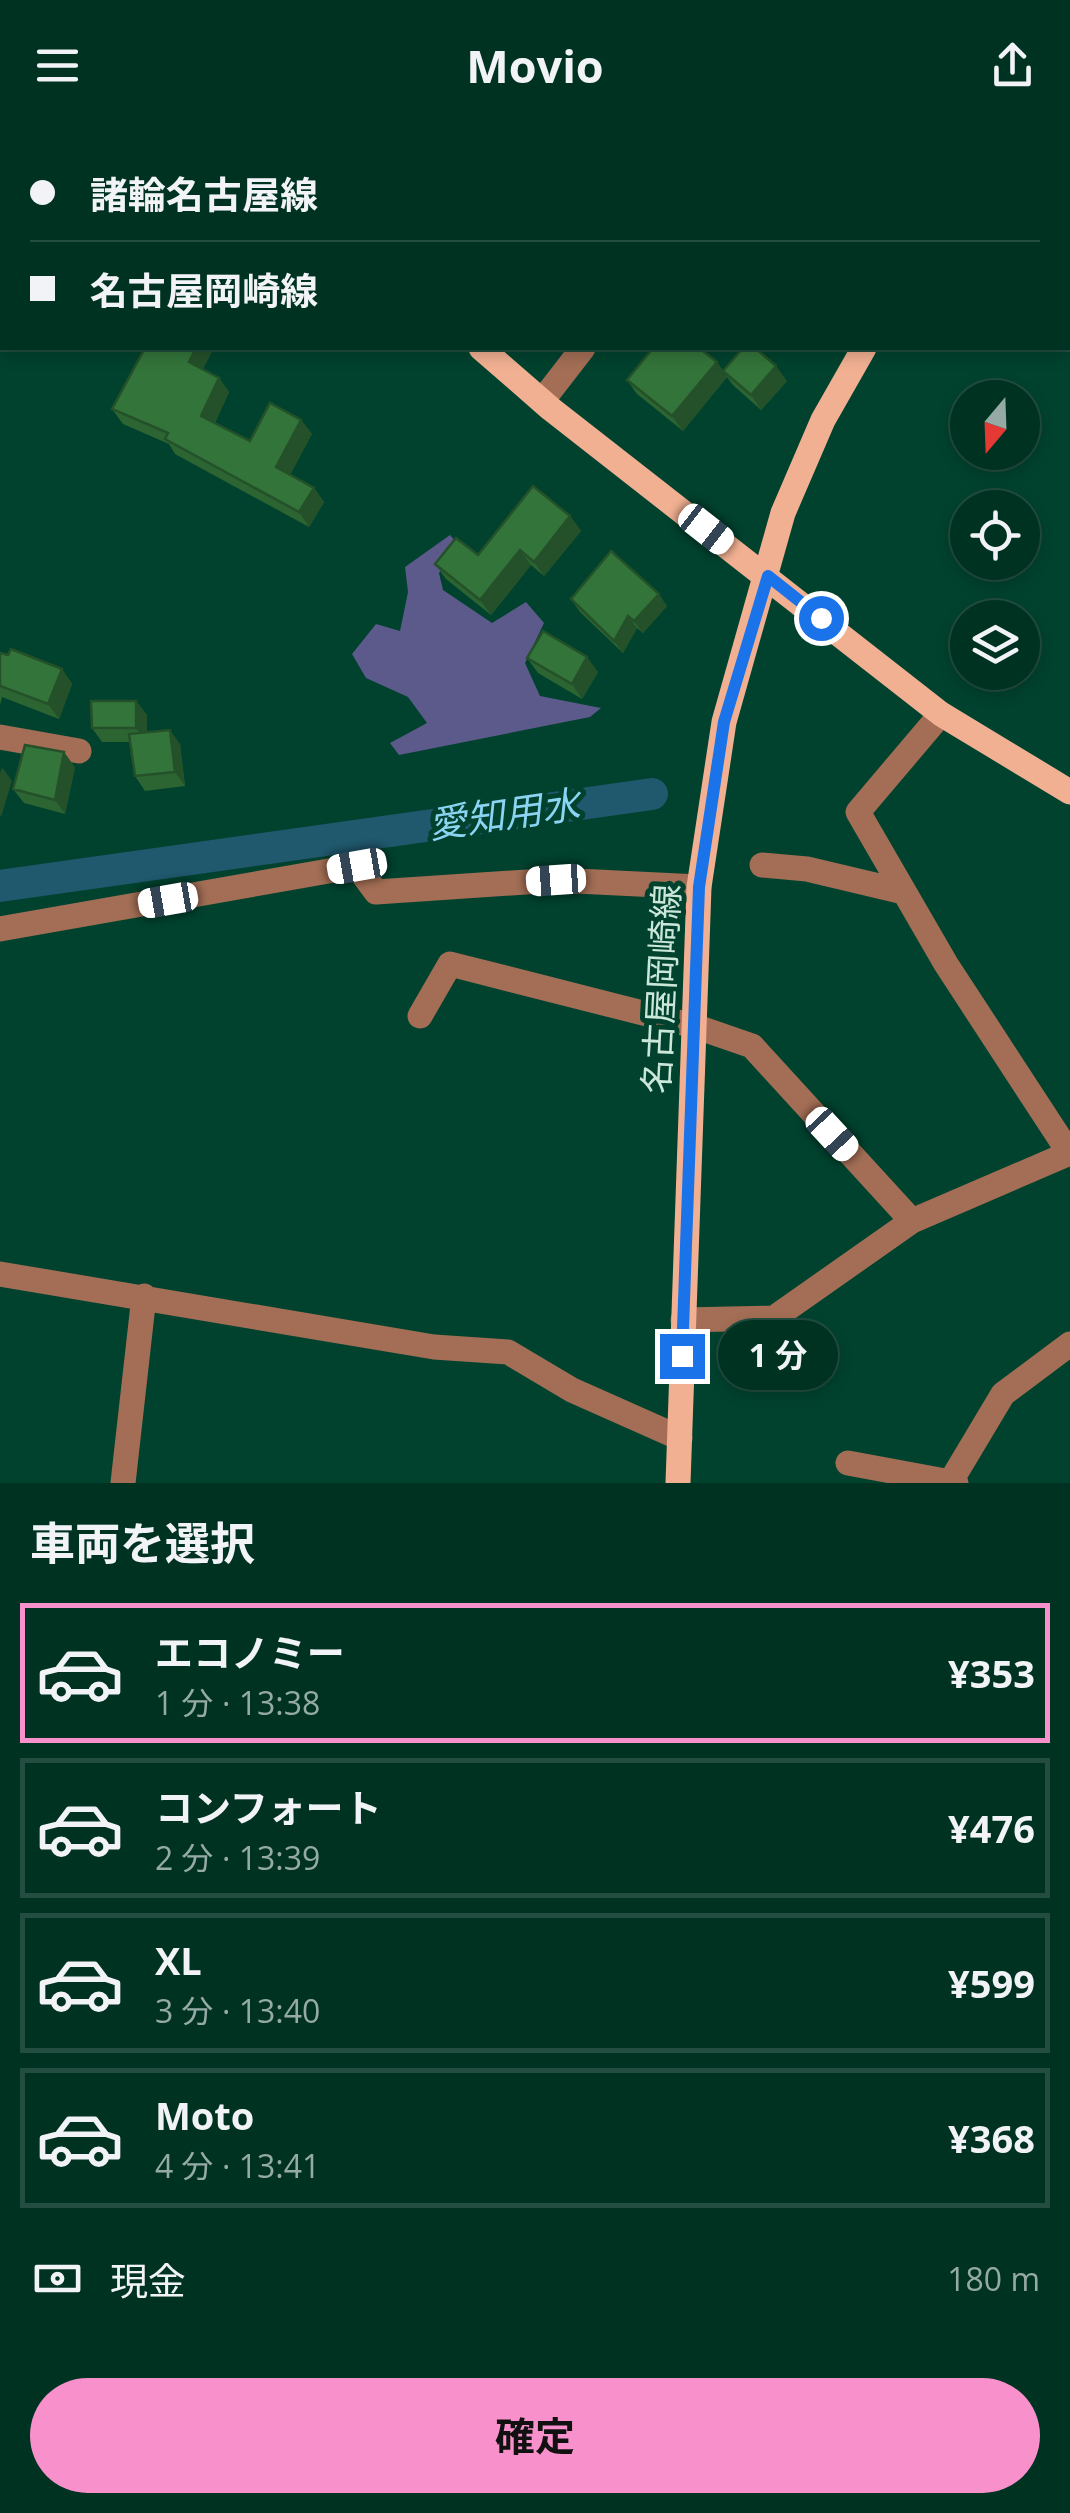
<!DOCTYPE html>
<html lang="ja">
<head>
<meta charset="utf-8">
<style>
	:root { --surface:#003222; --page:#0a3a2a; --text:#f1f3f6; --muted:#95aaa5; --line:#224d40; --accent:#f890cb }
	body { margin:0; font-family:"Open Sans","Noto Sans JP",sans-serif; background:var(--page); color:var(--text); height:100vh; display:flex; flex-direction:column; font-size:38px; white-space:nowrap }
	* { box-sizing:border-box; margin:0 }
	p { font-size:32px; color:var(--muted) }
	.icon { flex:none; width:55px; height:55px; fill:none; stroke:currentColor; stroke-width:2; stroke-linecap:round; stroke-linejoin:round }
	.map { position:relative; height:1353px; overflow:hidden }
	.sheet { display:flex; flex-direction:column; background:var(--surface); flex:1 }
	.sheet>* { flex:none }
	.hud { position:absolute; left:0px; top:0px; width:1070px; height:220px; box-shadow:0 5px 15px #0003,0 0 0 2px var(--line); display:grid; align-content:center; height:220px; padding:0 30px; background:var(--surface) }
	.needle { width:65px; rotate:199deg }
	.tools { position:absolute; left:950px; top:250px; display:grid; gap:20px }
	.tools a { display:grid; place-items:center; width:90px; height:90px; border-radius:50%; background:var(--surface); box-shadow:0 5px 15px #0003,0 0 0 2px var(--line); font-size:50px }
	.end { position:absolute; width:45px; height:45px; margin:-22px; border:12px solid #1a73e8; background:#fff; box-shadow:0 0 0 5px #fff }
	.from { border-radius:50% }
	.bubble { position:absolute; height:70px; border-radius:35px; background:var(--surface); box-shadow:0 5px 15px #0003,0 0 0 2px var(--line); font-size:32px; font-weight:700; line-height:70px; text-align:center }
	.car { position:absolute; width:30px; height:60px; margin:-30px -15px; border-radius:12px; box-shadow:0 0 8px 2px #0007; background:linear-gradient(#fff 24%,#345 0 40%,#fff 0 76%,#345 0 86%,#fff 0) }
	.hud b { display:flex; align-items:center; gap:35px; height:95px; font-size:38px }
	.hud b+b { border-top:2px solid var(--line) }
	.hud i { width:25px; height:25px; background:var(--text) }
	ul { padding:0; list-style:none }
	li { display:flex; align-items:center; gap:30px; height:140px; margin:0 20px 15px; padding:0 10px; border:5px solid var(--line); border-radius:0px }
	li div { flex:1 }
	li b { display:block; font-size:38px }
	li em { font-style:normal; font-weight:700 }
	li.selected { border-color:var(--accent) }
	li>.icon { width:90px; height:90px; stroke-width:1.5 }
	h2 { padding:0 30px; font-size:45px; line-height:120px }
	.pay { display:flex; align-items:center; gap:25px; height:110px; padding:0 30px; font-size:38px }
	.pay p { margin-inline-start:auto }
	.primary-button { display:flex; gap:20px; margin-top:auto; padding:20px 30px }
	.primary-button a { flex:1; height:115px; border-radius:60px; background:var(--accent); color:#111; font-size:40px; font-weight:700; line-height:115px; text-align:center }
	header { display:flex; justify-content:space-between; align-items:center; height:130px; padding:0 30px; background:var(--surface); font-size:45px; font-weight:700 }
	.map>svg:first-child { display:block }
</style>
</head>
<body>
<header><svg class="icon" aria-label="menu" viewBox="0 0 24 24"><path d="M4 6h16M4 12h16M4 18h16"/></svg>Movio<svg class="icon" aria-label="share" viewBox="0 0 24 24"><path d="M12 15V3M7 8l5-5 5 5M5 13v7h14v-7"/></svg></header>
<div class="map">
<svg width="1070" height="1353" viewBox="0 0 1070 1353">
	<rect width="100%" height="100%" fill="#00422e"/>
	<path fill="#5c598b" d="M450,405L459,415L439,443L443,460L492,493L526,472L544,493L525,533L540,566L601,578L590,587L399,625L390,613L427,593L408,567L366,548L352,524L376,494L400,501L408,462L405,437Z"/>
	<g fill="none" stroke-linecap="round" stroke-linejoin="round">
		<path stroke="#20586d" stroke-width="32" d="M0,756L652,664"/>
		<path stroke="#a36e55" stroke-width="25" d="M915,0L927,2
			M74,2L76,0
			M948,2L950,0
			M0,136L2,133
			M542,271L583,218
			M941,584L858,682L946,834L1070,1024
			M0,607L79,621
			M762,735L807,739L904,762
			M0,799L357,736L376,762L556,750L699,757
			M420,886L450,834L694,896L752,916L912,1091
			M0,1144L434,1217L508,1222L572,1260L680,1308
			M683,1190L774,1188L912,1091L1070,1023
			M848,1333L956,1353
			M951,1351L1003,1264L1070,1214
			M123,1353L144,1166"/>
		<path stroke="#f1b092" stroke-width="25" d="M248,0L250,2
			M1006,2L1008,0
			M481,218L551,279L941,584L1070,662
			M678,1353L699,757L724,592L783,383L823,290L864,218"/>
	</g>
	<path fill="#2c6432" d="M490,0H705L706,2H487Z
		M717,232L723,241L787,251L761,280L733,255L727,247L683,301L637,264L627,250Z
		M203,239L219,248L229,262L215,293L250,311L301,290L312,304L290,344L314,358L324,372L309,397L175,324L169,314L123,294L112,279Z
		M570,386L581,401L544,446L531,435L491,485L446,449L435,434L478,425Z
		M571,469L667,476L643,503L637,498L623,523L580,482Z
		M0,523L62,539L72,554L59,589L2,567L0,575Z
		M527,528L598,542L582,569L538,543Z
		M136,571L147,585V602L180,614L185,656L145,661L135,646L130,612H102L92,598Z
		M75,637L65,684L24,673L13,659Z"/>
	<path fill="#245129" d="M196,218H214L199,247L189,232Z
		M717,232L727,247L683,301L672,286Z
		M776,236L787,251L761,280L751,265Z
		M219,248L229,262L211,301L201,286Z
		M301,290L312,304L287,351L276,337Z
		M314,358L324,372L309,397L299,382Z
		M570,386L581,401L544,446L534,432Z
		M520,420L531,435L491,485L480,470Z
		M659,464L667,476L643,503L634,491Z
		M628,486L637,498L623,523L614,511Z
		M587,527L598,542L582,569L572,554Z
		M62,539L72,554L59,589L48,574Z
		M136,571L147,585V612L136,598Z
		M170,600L180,614L185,656L175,642Z
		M64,622L75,637L65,684L55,670Z
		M2,637L12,651L1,687L0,685V643Z"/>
	<path fill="#33743a" stroke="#245129" stroke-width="2.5" d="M490,0H666L663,2H487Z
		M797,0H826L830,2H793Z
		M145,218H196L189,232L219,248L201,286L250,311L270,273L301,290L276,337L314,358L299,382L165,309L168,303L112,279Z
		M653,218H699L717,232L672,286L627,250Z
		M743,218H755L776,236L751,265L723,241Z
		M533,356L570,386L534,432L520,420L480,470L435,434L456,408L478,425Z
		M611,421L659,464L634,491L628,486L614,511L571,469Z
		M543,501L587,527L572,554L527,528Z
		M11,519L62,539L48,574L0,556V523L8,525Z
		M91,571H136V598H92Z
		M170,600L175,642L135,646L129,604Z
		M25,615L64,622L55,670L13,659Z"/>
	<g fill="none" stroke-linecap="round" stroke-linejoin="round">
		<path stroke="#1a73e8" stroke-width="12" d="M682,1226L699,757L724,592L768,446L821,488"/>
	</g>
	<g text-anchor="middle" stroke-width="10" stroke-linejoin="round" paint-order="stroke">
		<g font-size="35" fill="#cae7da" stroke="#00422e">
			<text transform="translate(662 859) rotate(-87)" y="12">名古屋岡崎線</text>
		</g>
		<g font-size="38" font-style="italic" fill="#8bd5f3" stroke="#00422e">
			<text transform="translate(504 685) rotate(-8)" y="13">愛知用水</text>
		</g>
	</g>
</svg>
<div class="tools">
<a><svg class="needle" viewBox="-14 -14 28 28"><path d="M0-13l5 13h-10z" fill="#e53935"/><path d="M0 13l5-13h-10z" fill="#95aaa5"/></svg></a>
<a><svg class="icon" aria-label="locate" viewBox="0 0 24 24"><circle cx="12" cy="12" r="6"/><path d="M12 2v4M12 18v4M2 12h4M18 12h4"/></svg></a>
<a><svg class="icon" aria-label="layers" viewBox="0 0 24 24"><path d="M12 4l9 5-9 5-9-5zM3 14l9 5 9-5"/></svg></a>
</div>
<i class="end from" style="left:821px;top:488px"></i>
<i class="end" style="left:682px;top:1226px"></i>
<div class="bubble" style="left:718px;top:1190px;width:120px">1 分</div>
<i class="car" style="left:706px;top:399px;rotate:128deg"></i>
<i class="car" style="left:357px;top:736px;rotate:260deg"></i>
<i class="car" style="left:556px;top:750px;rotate:266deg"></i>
<i class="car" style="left:168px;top:770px;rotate:260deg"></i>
<i class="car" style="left:832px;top:1004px;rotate:137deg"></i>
<div class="hud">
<b><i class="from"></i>諸輪名古屋線</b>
<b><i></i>名古屋岡崎線</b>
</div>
</div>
<section class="sheet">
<h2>車両を選択</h2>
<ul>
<li class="selected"><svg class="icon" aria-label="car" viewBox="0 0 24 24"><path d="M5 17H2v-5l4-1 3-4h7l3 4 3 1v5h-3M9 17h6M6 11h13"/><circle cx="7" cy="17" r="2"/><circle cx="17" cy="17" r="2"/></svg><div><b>エコノミー</b><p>1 分 · 13:38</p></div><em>¥353</em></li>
<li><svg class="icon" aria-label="car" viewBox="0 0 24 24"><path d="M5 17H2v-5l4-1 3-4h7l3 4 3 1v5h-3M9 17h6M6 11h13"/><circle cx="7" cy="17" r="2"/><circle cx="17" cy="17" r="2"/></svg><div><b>コンフォート</b><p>2 分 · 13:39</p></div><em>¥476</em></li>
<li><svg class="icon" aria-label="car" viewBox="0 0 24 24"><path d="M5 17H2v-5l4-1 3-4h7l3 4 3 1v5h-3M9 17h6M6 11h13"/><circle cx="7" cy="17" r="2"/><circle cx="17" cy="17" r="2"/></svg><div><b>XL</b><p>3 分 · 13:40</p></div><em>¥599</em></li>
<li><svg class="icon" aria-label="car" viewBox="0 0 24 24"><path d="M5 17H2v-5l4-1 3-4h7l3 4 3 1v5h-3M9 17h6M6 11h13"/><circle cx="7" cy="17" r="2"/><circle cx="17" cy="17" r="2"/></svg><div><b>Moto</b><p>4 分 · 13:41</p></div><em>¥368</em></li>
</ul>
<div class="pay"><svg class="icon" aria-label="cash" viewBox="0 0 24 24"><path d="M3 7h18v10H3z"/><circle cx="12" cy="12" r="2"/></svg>現金<p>180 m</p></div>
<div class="primary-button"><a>確定</a></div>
</section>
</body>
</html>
